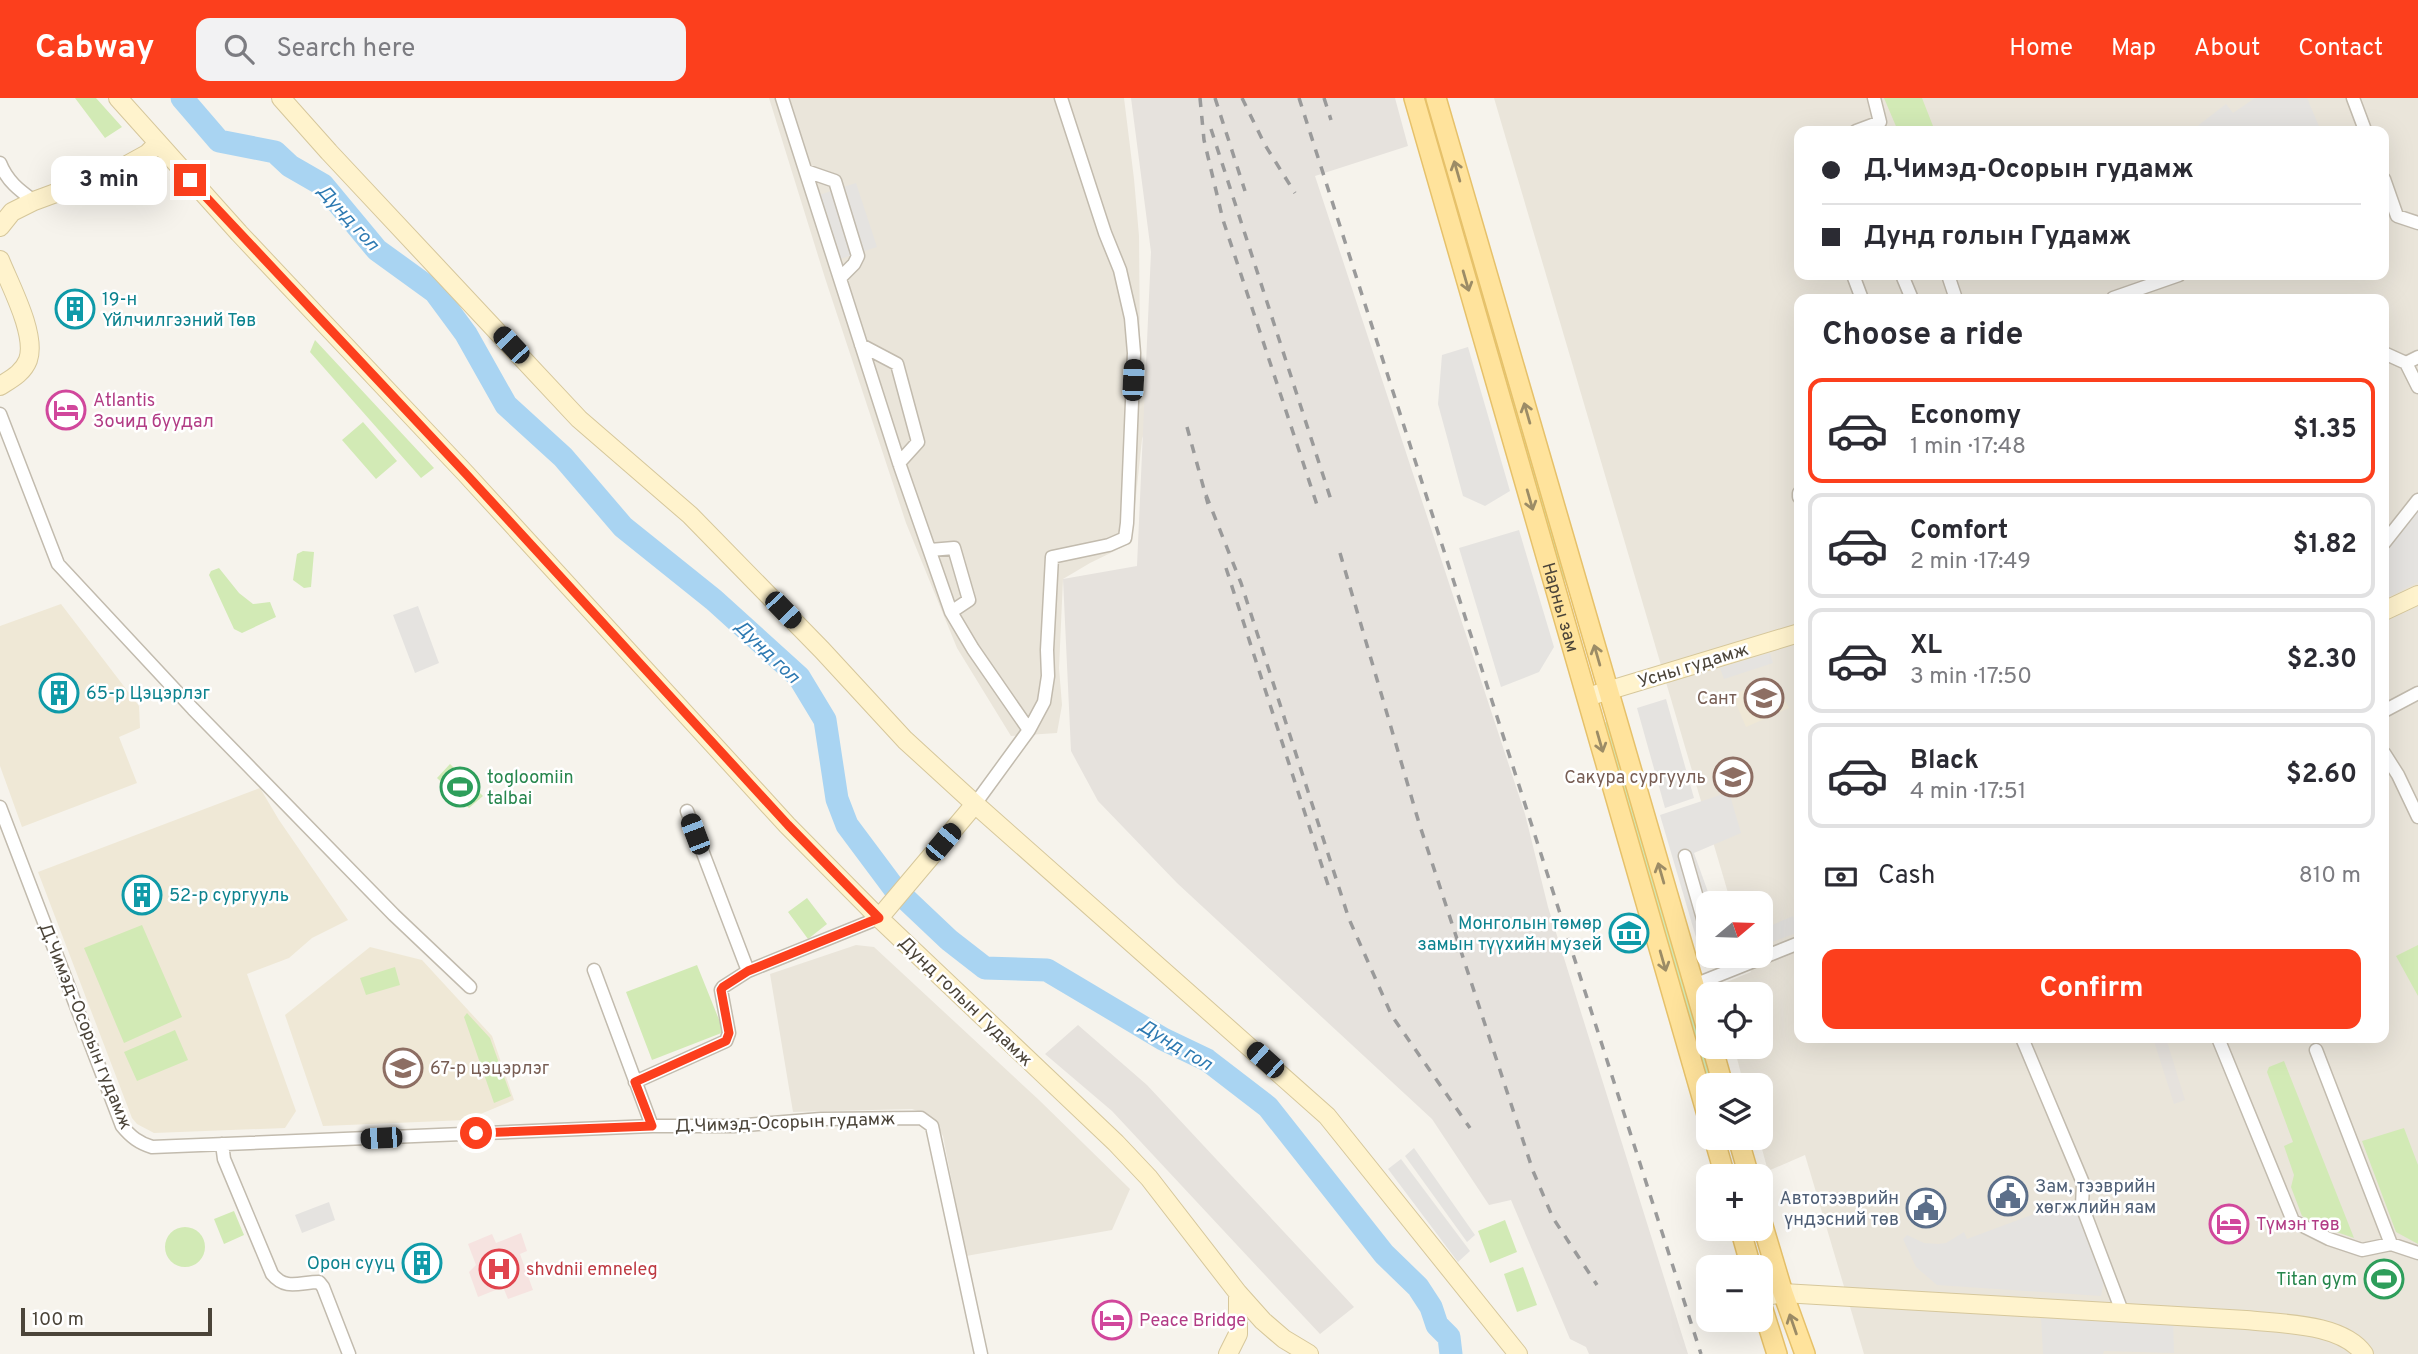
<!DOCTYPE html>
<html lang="en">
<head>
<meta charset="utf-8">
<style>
	:root { --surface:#fff; --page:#f2f2f3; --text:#2b2b33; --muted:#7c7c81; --line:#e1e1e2; --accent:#fc3f1d }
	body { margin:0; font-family:Overpass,sans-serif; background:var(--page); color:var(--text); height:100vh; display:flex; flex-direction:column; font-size:26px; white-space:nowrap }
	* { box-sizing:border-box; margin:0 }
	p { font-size:23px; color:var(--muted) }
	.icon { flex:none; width:38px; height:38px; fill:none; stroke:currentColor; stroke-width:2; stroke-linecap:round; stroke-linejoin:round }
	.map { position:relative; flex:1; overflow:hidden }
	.sheet { position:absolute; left:1794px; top:196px; width:595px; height:749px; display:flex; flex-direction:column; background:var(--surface); border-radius:14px; box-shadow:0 7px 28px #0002 }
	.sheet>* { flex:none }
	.banner { position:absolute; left:1794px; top:28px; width:595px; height:154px; border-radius:14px; box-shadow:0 7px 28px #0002; display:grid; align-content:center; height:154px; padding:0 28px; background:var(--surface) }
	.needle { width:46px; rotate:71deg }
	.controls { position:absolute; left:1696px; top:793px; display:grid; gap:14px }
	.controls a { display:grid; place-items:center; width:77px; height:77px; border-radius:14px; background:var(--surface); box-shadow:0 7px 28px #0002; font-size:35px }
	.scale { position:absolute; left:21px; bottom:18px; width:191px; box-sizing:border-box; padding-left:7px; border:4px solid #4b4439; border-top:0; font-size:19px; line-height:24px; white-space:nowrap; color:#4b4439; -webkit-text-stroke:5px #fff; paint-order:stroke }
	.end { position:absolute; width:32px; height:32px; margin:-16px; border:9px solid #fc3f1d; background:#fff; box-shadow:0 0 0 4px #fff }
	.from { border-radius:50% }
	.bubble { position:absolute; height:49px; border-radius:14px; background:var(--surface); box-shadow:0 7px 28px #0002; font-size:23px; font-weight:700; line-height:49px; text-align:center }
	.car { position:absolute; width:21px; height:42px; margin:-21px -10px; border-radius:9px; box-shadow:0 0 5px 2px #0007; background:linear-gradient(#222 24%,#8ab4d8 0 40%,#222 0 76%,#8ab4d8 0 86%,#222 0) }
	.banner b { display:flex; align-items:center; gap:24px; height:66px; font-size:26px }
	.banner b+b { border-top:2px solid var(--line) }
	.banner i { width:18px; height:18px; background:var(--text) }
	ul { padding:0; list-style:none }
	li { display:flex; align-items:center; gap:21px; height:105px; margin:0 14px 10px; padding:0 14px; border:4px solid var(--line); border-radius:14px }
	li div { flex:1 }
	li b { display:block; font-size:26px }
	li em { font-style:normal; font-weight:700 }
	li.current { border-color:var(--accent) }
	li>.icon { width:63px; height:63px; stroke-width:1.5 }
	h2 { padding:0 28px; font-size:32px; line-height:84px }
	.pay { display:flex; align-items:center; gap:18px; height:77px; padding:0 28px; font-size:26px }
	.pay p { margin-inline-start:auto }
	.cta { display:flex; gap:14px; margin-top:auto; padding:14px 28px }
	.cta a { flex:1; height:80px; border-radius:14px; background:var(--accent); color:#fff; font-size:28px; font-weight:700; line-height:80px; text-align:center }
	header { display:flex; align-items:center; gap:42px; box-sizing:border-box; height:98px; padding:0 35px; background:var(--accent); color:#fff }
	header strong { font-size:33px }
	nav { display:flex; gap:38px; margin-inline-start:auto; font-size:24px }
	.search { width:490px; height:63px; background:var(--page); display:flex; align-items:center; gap:18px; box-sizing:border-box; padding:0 24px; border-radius:14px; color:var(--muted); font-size:26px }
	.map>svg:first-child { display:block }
</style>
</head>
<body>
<header>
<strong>Cabway</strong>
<div class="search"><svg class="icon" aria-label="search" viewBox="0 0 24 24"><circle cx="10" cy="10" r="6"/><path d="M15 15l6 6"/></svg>Search here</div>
<nav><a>Home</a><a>Map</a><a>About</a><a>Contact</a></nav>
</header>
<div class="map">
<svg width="2418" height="1256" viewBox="0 0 2418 1256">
	<rect width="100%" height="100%" fill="#f6f3ec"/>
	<path fill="#eae5da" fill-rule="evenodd" d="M769,0H1124L1134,81L1139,138L1140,258L1149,320L1142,341L1131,445L1090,465L1063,481L1059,570L1062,607L1057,635L1011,638L957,550L906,425L825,180Z
		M1494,0H2418V1256H1864L1805,1057L1768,1073L1759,1040L1760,987H1744L1734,949L1760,948V896H1719L1717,888L1751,874L1747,858H1760V805H1731ZM1799,33H2384V177H1799ZM1799,201H2384V940H1799Z
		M856,847L874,849L1039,1002L1130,1091L1112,1132L966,1158L943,1038L936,1026L926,1016L912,1011L793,1014L770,876Z"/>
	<path fill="#e6e2dd" d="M1131,0H1395L1408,48L1315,78L1525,716L1548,809L1688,1256H1589L1586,1249L1570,1241L1511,1102L1489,1107L1432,1021L1177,785L1098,703L1071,653L1063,481L1137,468L1151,154Z
		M1078,927L1147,987L1354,1209L1320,1236L1112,1013L1045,956Z
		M2153,940H2166L2185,1002L2174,1006Z"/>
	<path fill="#efe8d6" d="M61,506L139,608L140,630L119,639L137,685L22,729L0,668V528Z
		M1775,582L1789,610L1746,629L1732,596Z
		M260,690L279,722L348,822L312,840L289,860L247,876L296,1013L285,1030L154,1035L137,1026L132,1020L38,774Z
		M370,849L422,862L492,938L514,1002L466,1022L323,1028L285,917Z"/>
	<path fill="#f6e3e0" d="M521,1135L527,1153L520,1156L533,1192L508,1201L503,1189L478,1199L469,1174L476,1167L468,1146L492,1136L496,1145Z"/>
	<path fill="#d2eab5" d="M75,0H96L122,29L105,40Z
		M1884,0H1922L1933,28L1920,33H1898Z
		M1472,147L1576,508L1552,454L1465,149Z
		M315,242L434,370L421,380L310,254Z
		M363,324L397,363L376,381L342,342Z
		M303,453L314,454L311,489L304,490L293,482L297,456Z
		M219,470L239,495L253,506L270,504L276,519L242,535L234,531L209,477L211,473Z
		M1605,624L1609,625L1610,629L1714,987H1708Z
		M450,666L483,698L469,710L437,680Z
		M807,800L827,826L808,841L788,814Z
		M142,827L182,919L124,945L84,850Z
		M2418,847V898L2396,858Z
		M697,867L724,934L652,962L626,894Z
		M395,869L400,887L366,897L360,880Z
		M467,915L490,940L511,998L494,1005L464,919Z
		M175,932L188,962L137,983L124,954Z
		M2284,963L2354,1140L2322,1129L2302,1118L2291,1089L2294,1077L2284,1048L2293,1044L2267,974L2269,969Z
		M2404,1030L2418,1067V1146L2396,1134L2362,1043Z
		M234,1113L244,1137L224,1146L214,1121Z
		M1505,1122L1517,1154L1490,1165L1478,1133Z
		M165 1149a20 20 0 1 1 40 0a20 20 0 1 1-40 0Z
		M1523,1169L1537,1207L1517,1214L1504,1176Z"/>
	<path fill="#e5e3e0" d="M2255,0H2307L2321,33H2191L2226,6L2233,15Z
		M856,85L877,149L840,161L819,97Z
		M1468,249L1510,393L1485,408L1463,398L1438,306L1442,257Z
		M2418,402V484L2384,501V444Z
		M1519,432L1554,549L1539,574L1501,589L1459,450Z
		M418,508L439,565L415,575L393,517Z
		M1770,555L1773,565L1724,581L1720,570Z
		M1666,601L1694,700L1665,710L1637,610Z
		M1729,694L1741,735L1694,755L1708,794L1725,805H1708V858H1737L1705,870L1660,717Z
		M1793,818L1799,834L1761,848V832Z
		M1414,1050L1475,1137L1467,1144L1405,1058Z
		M1401,1061L1470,1153L1458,1164L1388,1071Z
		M2072,1102L2104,1183L2101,1198L1937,1187L1916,1169L1903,1141L1907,1137L1924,1145L1938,1146L1946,1145L1964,1134L1967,1141Z
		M329,1104L335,1122L302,1135L295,1117Z
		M2041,1219L2173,1223L2174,1255L2104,1253L2103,1256H2043Z"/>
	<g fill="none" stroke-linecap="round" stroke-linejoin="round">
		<path stroke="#a9d4f2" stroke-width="23" d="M182,0L219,43L275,54L290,68L323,87L377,152L435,194L466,236L506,307L563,359L623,429L714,502L799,579L825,622L837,701L847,727L894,790L949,842L985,870L1047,872L1163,941L1207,962L1268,1009L1384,1156L1418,1189L1431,1209L1437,1227L1449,1239L1451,1256"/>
		<defs>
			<path id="street" d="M782,0L899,365L951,514L973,551L1029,632
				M2353,0L2365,32
				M1856,33L1880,24L1874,0
				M0,65C7,83 19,92 34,103
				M806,73L835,83L858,158L854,166L840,180
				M2384,81L2397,118L2418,125
				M1853,177L1862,201
				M1902,177L1912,201
				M1948,177L1956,201
				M2113,200L2179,177
				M861,247L897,266L918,344L899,365
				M2384,255L2406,265
				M2418,259L2406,265L2418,289
				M0,316L58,466L193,611L394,817L470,889
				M1799,395V399
				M2384,445L2418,402
				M930,452L954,450L969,502L951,514
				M2384,613L2418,595
				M2384,655L2398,677L2418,719
				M975,706L1029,632L1044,604L1048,578L1047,552L1052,459L1109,447L1125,440L1127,425L1134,255L1131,220L1120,172L1105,135L1061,0
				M0,709L122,1028C131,1039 139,1045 152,1049L652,1028H734L821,1021L921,1020L932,1028L981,1256
				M687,713L748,873
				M1685,758L1708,838
				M1717,858L1719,860L1721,858
				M594,872L652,1028
				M1694,887L1799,845
				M2022,940L2083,1085L2082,1108L2123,1216
				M2218,940L2293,1123L2329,1141L2362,1152L2391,1146L2418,1155
				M2316,952L2391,1146
				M635,984L726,943L729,935L721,892L723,889L748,873L879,820
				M222,1046L224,1061L272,1176C286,1193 300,1184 319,1184L323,1189L349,1256"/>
			<path id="secondary" d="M118,0L239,135L467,377L787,727L879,820L1116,1045L1149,1080L1238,1195L1263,1223L1284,1241L1309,1256
				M281,0L329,54L579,321L690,417L822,552L905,642L975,706L1327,1018L1518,1256
				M0,129L12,114L34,103L118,72L147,56L157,46
				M0,162C10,187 37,237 28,262C23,275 11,281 0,288
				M2384,513L2418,497
				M1587,599L1799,535
				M879,820L975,706
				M1760,1199L1783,1195L2246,1222C2281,1226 2342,1225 2364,1256
				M1228,1256L1238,1236V1195"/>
			<g id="primary">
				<path id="s1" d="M1414,0L1708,1020"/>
				<path d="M1436,0L1708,935"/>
				<path d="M1712,948L1723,987"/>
				<path d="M1714,1040L1725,1078"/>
				<path d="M1738,1040L1749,1078"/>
				<path d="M1760,1118L1783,1195L1805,1256"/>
				<path d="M1740,1130L1751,1169"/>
				<path d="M1760,1202L1777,1256"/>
			</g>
		</defs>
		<use href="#street" stroke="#c2bbae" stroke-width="15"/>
		<use href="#secondary" stroke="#d6c79b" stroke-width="20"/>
		<use href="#primary" stroke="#e6c16a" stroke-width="22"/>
		<use href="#street" stroke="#fff" stroke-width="12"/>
		<use href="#secondary" stroke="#fff3cd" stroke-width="18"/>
		<use href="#primary" stroke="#ffe39c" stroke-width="19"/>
		<path stroke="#9a9a9a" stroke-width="3.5" stroke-dasharray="9 9" stroke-linecap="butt" d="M1200,0L1204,42L1223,122L1318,410
			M1215,0L1245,93
			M1242,0L1265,47L1295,95
			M1299,0L1701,1256
			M1324,0L1331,22
			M1211,31L1332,405
			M1187,329L1208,406
			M1206,397L1241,485L1349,821L1392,918L1470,1030
			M1340,455L1419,725L1533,1073L1553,1120L1597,1187
			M1226,470L1329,790"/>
	</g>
	<defs><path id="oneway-shaft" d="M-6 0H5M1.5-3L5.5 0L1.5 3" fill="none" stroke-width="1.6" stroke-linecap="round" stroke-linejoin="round" transform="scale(1.75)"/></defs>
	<g stroke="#9c8c66">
		<use href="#oneway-shaft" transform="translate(1457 73) rotate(-106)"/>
		<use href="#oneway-shaft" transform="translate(1466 183) rotate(74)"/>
		<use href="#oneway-shaft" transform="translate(1527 315) rotate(-106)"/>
		<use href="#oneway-shaft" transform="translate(1530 402) rotate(74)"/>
		<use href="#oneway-shaft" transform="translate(1597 557) rotate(-106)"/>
		<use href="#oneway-shaft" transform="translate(1600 644) rotate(74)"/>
		<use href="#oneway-shaft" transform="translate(1661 775) rotate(-106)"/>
		<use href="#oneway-shaft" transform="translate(1663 863) rotate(74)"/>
		<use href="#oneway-shaft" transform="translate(1793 1226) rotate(-109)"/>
	</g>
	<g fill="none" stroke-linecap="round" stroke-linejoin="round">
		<path stroke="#fc3f1d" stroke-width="9" d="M190,82L467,377L788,727L879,820L748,873L723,889L721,892L729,935L726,943L635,984L652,1028L476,1035"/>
	</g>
	<defs>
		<symbol id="building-ring" viewBox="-11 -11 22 22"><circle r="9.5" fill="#fff" stroke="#0f9aa8" stroke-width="1.5"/><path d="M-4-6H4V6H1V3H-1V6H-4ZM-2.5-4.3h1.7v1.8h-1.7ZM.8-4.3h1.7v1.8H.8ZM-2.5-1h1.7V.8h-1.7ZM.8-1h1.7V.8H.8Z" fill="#0f9aa8"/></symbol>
		<symbol id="hotel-ring" viewBox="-11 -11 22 22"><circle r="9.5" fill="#fff" stroke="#d1479c" stroke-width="1.5"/><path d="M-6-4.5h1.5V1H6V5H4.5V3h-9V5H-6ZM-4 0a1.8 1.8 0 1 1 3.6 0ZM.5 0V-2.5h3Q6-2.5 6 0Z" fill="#d1479c"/></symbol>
		<symbol id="school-ring" viewBox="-11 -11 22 22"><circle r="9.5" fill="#fff" stroke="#8d6e63" stroke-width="1.5"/><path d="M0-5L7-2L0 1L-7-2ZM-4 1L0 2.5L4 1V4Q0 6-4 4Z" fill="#8d6e63"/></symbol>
		<symbol id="stadium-ring" viewBox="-11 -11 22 22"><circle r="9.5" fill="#fff" stroke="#2e9e5b" stroke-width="1.5"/><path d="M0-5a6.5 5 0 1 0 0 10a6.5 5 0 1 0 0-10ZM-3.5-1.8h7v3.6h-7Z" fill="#2e9e5b"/></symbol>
		<symbol id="museum-ring" viewBox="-11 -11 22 22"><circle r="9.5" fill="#fff" stroke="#0f9aa8" stroke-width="1.5"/><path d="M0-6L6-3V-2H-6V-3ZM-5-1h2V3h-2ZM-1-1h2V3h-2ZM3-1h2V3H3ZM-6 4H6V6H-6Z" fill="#0f9aa8"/></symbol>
		<symbol id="civic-ring" viewBox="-11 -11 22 22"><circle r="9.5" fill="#fff" stroke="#5c6f8a" stroke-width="1.5"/><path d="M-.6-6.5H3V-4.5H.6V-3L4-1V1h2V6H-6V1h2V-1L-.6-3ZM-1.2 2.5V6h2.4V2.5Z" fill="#5c6f8a"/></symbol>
		<symbol id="hospital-ring" viewBox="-11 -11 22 22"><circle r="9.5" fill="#fff" stroke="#e0444e" stroke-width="1.5"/><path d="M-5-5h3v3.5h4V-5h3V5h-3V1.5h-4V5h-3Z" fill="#e0444e"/></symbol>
	</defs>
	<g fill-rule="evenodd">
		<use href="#building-ring" x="53" y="189" width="44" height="44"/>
		<use href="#hotel-ring" x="44" y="290" width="44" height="44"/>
		<use href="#building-ring" x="37" y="573" width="44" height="44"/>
		<use href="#school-ring" x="1742" y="578" width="44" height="44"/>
		<use href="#school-ring" x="1711" y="657" width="44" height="44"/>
		<use href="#stadium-ring" x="438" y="667" width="44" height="44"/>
		<use href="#building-ring" x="120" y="775" width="44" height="44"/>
		<use href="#museum-ring" x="1607" y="813" width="44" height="44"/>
		<use href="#school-ring" x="381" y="948" width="44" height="44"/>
		<use href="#civic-ring" x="1986" y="1076" width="44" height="44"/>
		<use href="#civic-ring" x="1904" y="1088" width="44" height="44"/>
		<use href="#hotel-ring" x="2207" y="1104" width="44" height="44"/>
		<use href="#building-ring" x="400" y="1143" width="44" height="44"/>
		<use href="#hospital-ring" x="477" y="1149" width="44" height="44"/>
		<use href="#stadium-ring" x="2362" y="1159" width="44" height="44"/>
		<use href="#hotel-ring" x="1090" y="1200" width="44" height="44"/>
	</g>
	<g text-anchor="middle" stroke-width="5" stroke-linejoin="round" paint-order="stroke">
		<g font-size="18" fill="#0d838f" stroke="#fff" text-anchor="start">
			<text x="102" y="207">19-н<tspan x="102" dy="21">Үйлчилгээний Төв</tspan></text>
			<text x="86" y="601">65-р Цэцэрлэг</text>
			<text x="169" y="803">52-р сургууль</text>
			<text x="1602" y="831" text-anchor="end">Монголын төмөр<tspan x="1602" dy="21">замын түүхийн музей</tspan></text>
			<text x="395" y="1171" text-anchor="end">Орон сууц</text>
		</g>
		<g font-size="18" fill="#b23c85" stroke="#fff" text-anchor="start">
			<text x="93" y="308">Atlantis<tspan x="93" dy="21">Зочид буудал</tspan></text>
			<text x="2256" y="1132">Түмэн төв</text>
			<text x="1139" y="1228">Peace Bridge</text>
		</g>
		<g font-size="18" fill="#4b4439" stroke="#fff">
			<text dy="6" stroke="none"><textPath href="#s1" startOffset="530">Нарны зам</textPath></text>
			<text transform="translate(1693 567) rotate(-17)" y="6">Усны гудамж</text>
			<text transform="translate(966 903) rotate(44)" y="6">Дунд голын Гудамж</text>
			<text transform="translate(86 928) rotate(68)" y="6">Д.Чимэд-Осорын гудамж</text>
			<text transform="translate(785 1024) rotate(-2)" y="6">Д.Чимэд-Осорын гудамж</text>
		</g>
		<g font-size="18" fill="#785e54" stroke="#fff" text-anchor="end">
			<text x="1737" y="606">Сант</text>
			<text x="1706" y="685">Сакура сургууль</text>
			<text x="430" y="976" text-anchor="start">67-р цэцэрлэг</text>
		</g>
		<g font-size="18" fill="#27864d" stroke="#fff" text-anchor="start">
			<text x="487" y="685">togloomiin<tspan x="487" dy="21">talbai</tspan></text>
			<text x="2357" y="1187" text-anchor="end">Titan gym</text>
		</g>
		<g font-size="18" fill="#4e5e75" stroke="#fff" text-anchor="start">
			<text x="2035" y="1094">Зам, тээврийн<tspan x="2035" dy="21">хөгжлийн яам</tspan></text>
			<text x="1899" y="1106" text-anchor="end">Автотээврийн<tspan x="1899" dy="21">үндэсний төв</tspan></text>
		</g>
		<g font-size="18" fill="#be3a42" stroke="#fff" text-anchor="start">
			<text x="526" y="1177">shvdnii emneleg</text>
		</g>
		<g font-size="19" font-style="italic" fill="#2e7ab2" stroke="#fff">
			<text transform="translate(349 119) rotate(48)" y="7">Дунд гол</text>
			<text transform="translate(768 553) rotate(44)" y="7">Дунд гол</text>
			<text transform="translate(1176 946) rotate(31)" y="7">Дунд гол</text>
		</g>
	</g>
</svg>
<div class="controls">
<a><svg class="needle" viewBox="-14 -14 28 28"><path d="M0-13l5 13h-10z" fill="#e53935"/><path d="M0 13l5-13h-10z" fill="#7c7c81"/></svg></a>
<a><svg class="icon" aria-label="locate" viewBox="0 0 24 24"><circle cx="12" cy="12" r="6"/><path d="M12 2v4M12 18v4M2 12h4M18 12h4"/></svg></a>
<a><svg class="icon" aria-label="layers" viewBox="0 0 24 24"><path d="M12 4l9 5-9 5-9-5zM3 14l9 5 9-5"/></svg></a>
<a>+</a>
<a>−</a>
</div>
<div class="scale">100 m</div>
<i class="end from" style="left:476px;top:1035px"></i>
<i class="end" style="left:190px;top:82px"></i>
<div class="bubble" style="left:51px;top:58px;width:116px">3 min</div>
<i class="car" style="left:511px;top:247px;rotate:317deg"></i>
<i class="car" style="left:1133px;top:282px;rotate:3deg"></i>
<i class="car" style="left:783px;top:512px;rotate:136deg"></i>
<i class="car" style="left:695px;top:736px;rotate:339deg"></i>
<i class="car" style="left:943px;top:744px;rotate:40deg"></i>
<i class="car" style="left:1265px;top:962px;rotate:312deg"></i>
<i class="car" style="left:381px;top:1040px;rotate:267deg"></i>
<div class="banner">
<b><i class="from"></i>Д.Чимэд-Осорын гудамж</b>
<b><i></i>Дунд голын Гудамж</b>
</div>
<section class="sheet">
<h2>Choose a ride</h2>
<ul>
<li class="current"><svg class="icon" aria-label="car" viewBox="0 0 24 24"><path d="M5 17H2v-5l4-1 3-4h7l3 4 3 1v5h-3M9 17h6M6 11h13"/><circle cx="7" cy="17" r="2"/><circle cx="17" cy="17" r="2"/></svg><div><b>Economy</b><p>1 min · 17:48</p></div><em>$1.35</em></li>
<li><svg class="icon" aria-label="car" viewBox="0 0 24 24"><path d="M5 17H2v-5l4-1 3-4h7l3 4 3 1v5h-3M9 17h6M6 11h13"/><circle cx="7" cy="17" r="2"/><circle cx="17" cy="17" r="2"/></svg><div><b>Comfort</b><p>2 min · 17:49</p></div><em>$1.82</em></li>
<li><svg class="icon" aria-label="car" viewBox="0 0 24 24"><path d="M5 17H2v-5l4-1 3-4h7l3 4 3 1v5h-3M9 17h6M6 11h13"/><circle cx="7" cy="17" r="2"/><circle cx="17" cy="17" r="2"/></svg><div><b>XL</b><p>3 min · 17:50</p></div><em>$2.30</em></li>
<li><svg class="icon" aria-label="car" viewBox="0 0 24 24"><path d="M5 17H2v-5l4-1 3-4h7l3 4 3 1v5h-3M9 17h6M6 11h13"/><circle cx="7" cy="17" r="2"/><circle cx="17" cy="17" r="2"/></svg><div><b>Black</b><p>4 min · 17:51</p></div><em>$2.60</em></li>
</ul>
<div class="pay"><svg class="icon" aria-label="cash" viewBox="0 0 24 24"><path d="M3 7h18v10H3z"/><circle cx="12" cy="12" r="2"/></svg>Cash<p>810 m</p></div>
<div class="cta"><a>Confirm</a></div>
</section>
</div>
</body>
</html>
